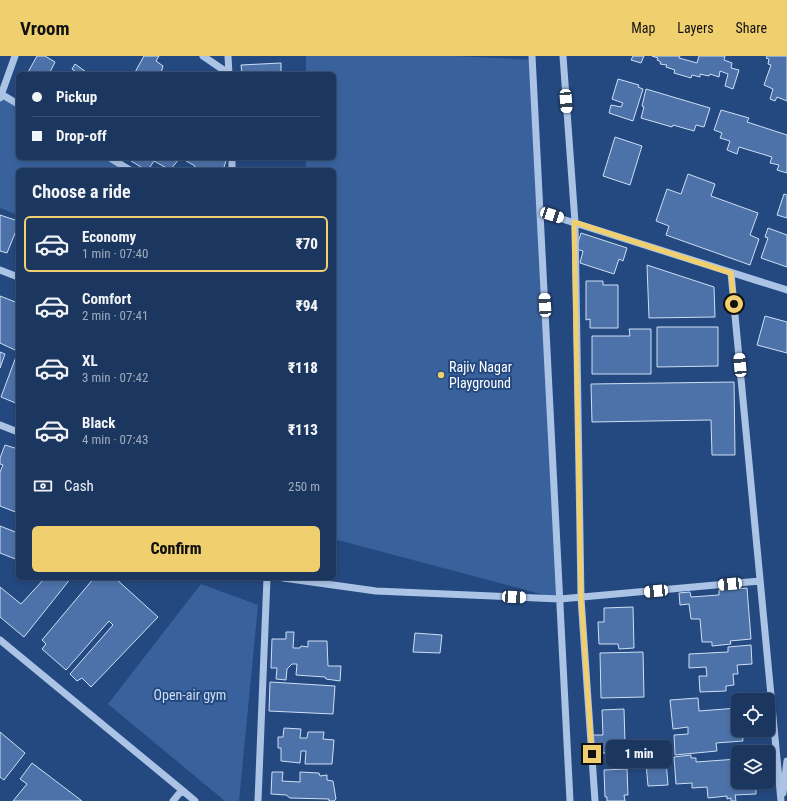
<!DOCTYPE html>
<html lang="en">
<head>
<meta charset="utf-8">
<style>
	:root { --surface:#1b3760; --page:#284269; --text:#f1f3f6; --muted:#a0acbd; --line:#395175; --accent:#f0cf6f }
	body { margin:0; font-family:"Roboto Condensed",sans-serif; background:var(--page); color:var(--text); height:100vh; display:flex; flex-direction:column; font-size:15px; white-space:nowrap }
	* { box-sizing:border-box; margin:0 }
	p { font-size:13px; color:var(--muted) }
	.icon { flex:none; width:22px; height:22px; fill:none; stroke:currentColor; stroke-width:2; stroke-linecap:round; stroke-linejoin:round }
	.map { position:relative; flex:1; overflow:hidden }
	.details { position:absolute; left:16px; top:112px; width:320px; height:412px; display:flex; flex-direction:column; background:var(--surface); border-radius:6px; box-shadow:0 2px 6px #0003,0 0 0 1px var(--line) }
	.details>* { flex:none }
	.top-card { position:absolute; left:16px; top:16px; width:320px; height:88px; border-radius:6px; box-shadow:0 2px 6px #0003,0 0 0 1px var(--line); display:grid; align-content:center; height:88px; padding:0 16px; background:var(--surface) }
	.buttons { position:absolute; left:731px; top:637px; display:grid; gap:8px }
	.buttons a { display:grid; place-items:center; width:44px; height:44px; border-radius:6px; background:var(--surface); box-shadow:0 2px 6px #0003,0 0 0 1px var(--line); font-size:20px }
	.end { position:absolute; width:18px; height:18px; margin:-9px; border:5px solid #f0cf6f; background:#111; box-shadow:0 0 0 2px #111 }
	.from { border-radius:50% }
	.bubble { position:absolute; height:28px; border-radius:6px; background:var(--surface); box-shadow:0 2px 6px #0003,0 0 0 1px var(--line); font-size:13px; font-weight:800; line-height:28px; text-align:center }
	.car { position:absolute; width:12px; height:24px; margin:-12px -6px; border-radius:5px; box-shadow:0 0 3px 1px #0007; background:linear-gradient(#fff 24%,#345 0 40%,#fff 0 76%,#345 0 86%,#fff 0) }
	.top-card b { display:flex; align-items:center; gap:14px; height:38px; font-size:15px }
	.top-card b+b { border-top:1px solid var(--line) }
	.top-card i { width:10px; height:10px; background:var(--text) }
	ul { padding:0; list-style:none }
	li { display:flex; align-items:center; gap:12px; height:56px; margin:0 8px 6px; padding:0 8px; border:2px solid transparent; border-radius:6px }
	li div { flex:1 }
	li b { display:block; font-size:15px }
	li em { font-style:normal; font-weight:800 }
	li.active { border-color:var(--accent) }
	li>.icon { width:36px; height:36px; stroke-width:1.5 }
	h2 { padding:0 16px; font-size:18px; line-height:48px }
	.pay { display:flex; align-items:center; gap:10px; height:44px; padding:0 16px; font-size:15px }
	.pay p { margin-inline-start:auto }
	.action { display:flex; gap:8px; margin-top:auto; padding:8px 16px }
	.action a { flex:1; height:46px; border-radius:6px; background:var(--accent); color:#111; font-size:16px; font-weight:800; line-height:46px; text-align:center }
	header { display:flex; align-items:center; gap:24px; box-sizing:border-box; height:56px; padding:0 20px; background:var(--accent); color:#111 }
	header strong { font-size:19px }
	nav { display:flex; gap:22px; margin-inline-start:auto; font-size:14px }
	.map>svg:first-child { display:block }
</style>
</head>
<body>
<header>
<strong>Vroom</strong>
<nav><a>Map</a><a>Layers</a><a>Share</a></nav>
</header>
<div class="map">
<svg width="787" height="745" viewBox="0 0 787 745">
	<rect width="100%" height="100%" fill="#244980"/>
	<path fill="#39629d" d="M306,0H455L533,4L560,543L334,483V114H306V102H334V18H306Z
		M0,42L18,48V102H110L130,114H18V159L0,152Z
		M201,528L258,549L239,745H225L108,648Z"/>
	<path fill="#4d72a9" stroke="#cedef5" d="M37,0H45L55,6L49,18H27Z
		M144,0H159L156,5L163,10L161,17L162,18H134Z
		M633,0H644L641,7L631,4Z
		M652,0H680L679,2L697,7L699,0H725L724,4L732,7L731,12L739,14L733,33L725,30L728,18L720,15L719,21L710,18L709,20L700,18V21L692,19L691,22L674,17L675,14L666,11L667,9L660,8L661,6L657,4L658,2Z
		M767,0H787V45L777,41L775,45L770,43L773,33L764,29L771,9L768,8L769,3L766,2Z
		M281,7V18H242L241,9Z
		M75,8L89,18H74L76,16L72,13Z
		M618,23L639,29L638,31L643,33L633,65L609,57L611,49L621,51L623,47L612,43Z
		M646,33L710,52L704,71L696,69L694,75L673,69L672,71L641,62L644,51L642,50Z
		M721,54L749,62L747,66L787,79V117L777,114L779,109L770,107L772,101L739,91L737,98L727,94L730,85L720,82L722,77L714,74Z
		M615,81L642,90L630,129L603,120Z
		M132,102H180L170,114L154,105L148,114H146L131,105Z
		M181,102H227L223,114H193L195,110Z
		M688,118L715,128L711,140L758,157L750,179L759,183L750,209L666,179L669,170L656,165L667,133L681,138Z
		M784,138L787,139V162L777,159Z
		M0,159L18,165V170L7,197L0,195Z
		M768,172L787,179V211L761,202L768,182L765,181Z
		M581,177L627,192L623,205L619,203L614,218L580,207L583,195L576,193Z
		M647,209L714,231L715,261L649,262Z
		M586,225H603V229H618V272H590V263L586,264Z
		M0,240L18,247V288L15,294L0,287Z
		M765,260L787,266V297L757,289Z
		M657,271H718V310L657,311Z
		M629,273H651V318H592V280H630Z
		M0,296L5,298L0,312Z
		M17,298L18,299V348L1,341Z
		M734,326L735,399H712L711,364L592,366L591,328Z
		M5,389L18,393V457L0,450V416L3,409L0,408V402Z
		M0,470L18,477V504L0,497Z
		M45,522H71L24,581L0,561V531L21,548Z
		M94,522H115L158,561L91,631L82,622L77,625L70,618L113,569L109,565L66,614L42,593L46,588L42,584Z
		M747,532L751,583L730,585L731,588L712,590V586H702L700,563H691L689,548L680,549L679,537L690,536L691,541L719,539V534Z
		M633,551L634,592L619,593L618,588H599L598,566H604V552Z
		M286,576H294L293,592H300L301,590L308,591V585H327L328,610H341L340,625L326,623L325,621L296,619L297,608H292L287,613L286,624L276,623L277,612H271L272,583H286Z
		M415,577L442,579L440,597L413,596Z
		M751,589L752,608L737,609L738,618H733L734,629L726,630V635L700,636L699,620H707L706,611L689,612V598L728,596V591Z
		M643,596L644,641L601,642L600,597Z
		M270,626L335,630L333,658L269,655Z
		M698,642L699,655L738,652V674H742L743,685L716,687L717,695L675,699L674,679L688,678V671L673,673L670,644Z
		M624,653L625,688L606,689V697H594L593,679H603L602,654Z
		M284,672L301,673L300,682H307L308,676H324L323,683L334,684L332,708H305L306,695H301L300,707L281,705V692H278V681H283Z
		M0,676L25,697L4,724L0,721Z
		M691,699V702H696V706L738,703V726H756V738L735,739L736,745H731V742L727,743V740L708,742L707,731L692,732V727L676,728L674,701Z
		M666,705L668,729L648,730L646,707Z
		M32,707L82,745H13L27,728L20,723Z
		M627,713L628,739H624L625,745H607V741H605L604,714Z
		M272,716H283L282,725L300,726V716L319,717L320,720L327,719V724L333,725L336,743L334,745H329V743L290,742L286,739L271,738Z"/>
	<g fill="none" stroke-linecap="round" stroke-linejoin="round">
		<path stroke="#abc4e6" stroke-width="7" d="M203,0L228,17
			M228,0L229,18
			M532,0L570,745
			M563,0L575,166L581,542L595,745
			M1,38L18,48
			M0,42L15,0
			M110,102L130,114
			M232,102V114
			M540,156L787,234
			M0,214L18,221
			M731,217L781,745
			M0,369L18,376
			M283,522L376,535L560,543L760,525
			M0,584L182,734
			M783,737L787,705
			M173,745L182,734L195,745
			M258,745L267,522"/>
	</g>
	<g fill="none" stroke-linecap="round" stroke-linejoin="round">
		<path stroke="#f0cf6f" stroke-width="5" d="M592,698L581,542L574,166L731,217L734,248"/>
	</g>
	<circle fill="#f0cf6f" stroke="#244980" stroke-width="1.5" cx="441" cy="319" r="4"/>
	<g text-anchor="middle" stroke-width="4" stroke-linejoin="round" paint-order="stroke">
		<g font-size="14" fill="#fff" stroke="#244980" text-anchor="start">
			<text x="449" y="316">Rajiv Nagar<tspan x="449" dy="16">Playground</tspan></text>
		</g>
		<g font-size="14" fill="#cedef5" stroke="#244980">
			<text x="190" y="644">Open-air gym</text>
		</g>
	</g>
</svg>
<div class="buttons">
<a><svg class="icon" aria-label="locate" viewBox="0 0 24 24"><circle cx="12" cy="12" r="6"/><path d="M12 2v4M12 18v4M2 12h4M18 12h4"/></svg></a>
<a><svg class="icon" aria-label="layers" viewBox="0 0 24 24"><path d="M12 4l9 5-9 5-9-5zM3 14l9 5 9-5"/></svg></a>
</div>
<i class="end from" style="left:734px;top:248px"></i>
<i class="end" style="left:592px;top:698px"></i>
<div class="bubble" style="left:606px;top:684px;width:66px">1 min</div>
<i class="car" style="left:566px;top:45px;rotate:176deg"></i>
<i class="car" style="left:552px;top:159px;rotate:108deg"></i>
<i class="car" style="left:545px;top:249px;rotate:357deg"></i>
<i class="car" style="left:740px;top:309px;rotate:355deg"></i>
<i class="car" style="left:730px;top:528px;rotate:265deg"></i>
<i class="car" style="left:656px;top:535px;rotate:265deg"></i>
<i class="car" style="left:514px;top:541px;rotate:93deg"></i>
<div class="top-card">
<b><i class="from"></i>Pickup</b>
<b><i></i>Drop-off</b>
</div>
<section class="details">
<h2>Choose a ride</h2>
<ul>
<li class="active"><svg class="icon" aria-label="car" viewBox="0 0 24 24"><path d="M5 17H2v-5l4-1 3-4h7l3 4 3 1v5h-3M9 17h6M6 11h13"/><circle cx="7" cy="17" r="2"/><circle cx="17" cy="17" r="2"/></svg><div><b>Economy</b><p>1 min · 07:40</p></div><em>₹70</em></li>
<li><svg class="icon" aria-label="car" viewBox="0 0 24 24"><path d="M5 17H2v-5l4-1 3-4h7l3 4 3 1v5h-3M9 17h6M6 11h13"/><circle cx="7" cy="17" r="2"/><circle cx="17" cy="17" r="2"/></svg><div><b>Comfort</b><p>2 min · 07:41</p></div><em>₹94</em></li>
<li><svg class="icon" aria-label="car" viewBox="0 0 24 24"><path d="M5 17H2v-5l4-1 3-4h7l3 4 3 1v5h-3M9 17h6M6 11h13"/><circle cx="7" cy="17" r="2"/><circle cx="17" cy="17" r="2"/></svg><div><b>XL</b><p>3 min · 07:42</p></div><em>₹118</em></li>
<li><svg class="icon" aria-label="car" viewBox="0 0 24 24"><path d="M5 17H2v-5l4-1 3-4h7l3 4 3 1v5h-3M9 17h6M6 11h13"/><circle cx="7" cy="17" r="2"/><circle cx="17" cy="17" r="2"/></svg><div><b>Black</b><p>4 min · 07:43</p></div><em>₹113</em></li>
</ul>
<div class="pay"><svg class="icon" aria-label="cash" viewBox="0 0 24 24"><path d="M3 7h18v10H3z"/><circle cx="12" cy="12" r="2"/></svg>Cash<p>250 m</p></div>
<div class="action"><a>Confirm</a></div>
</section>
</div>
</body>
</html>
